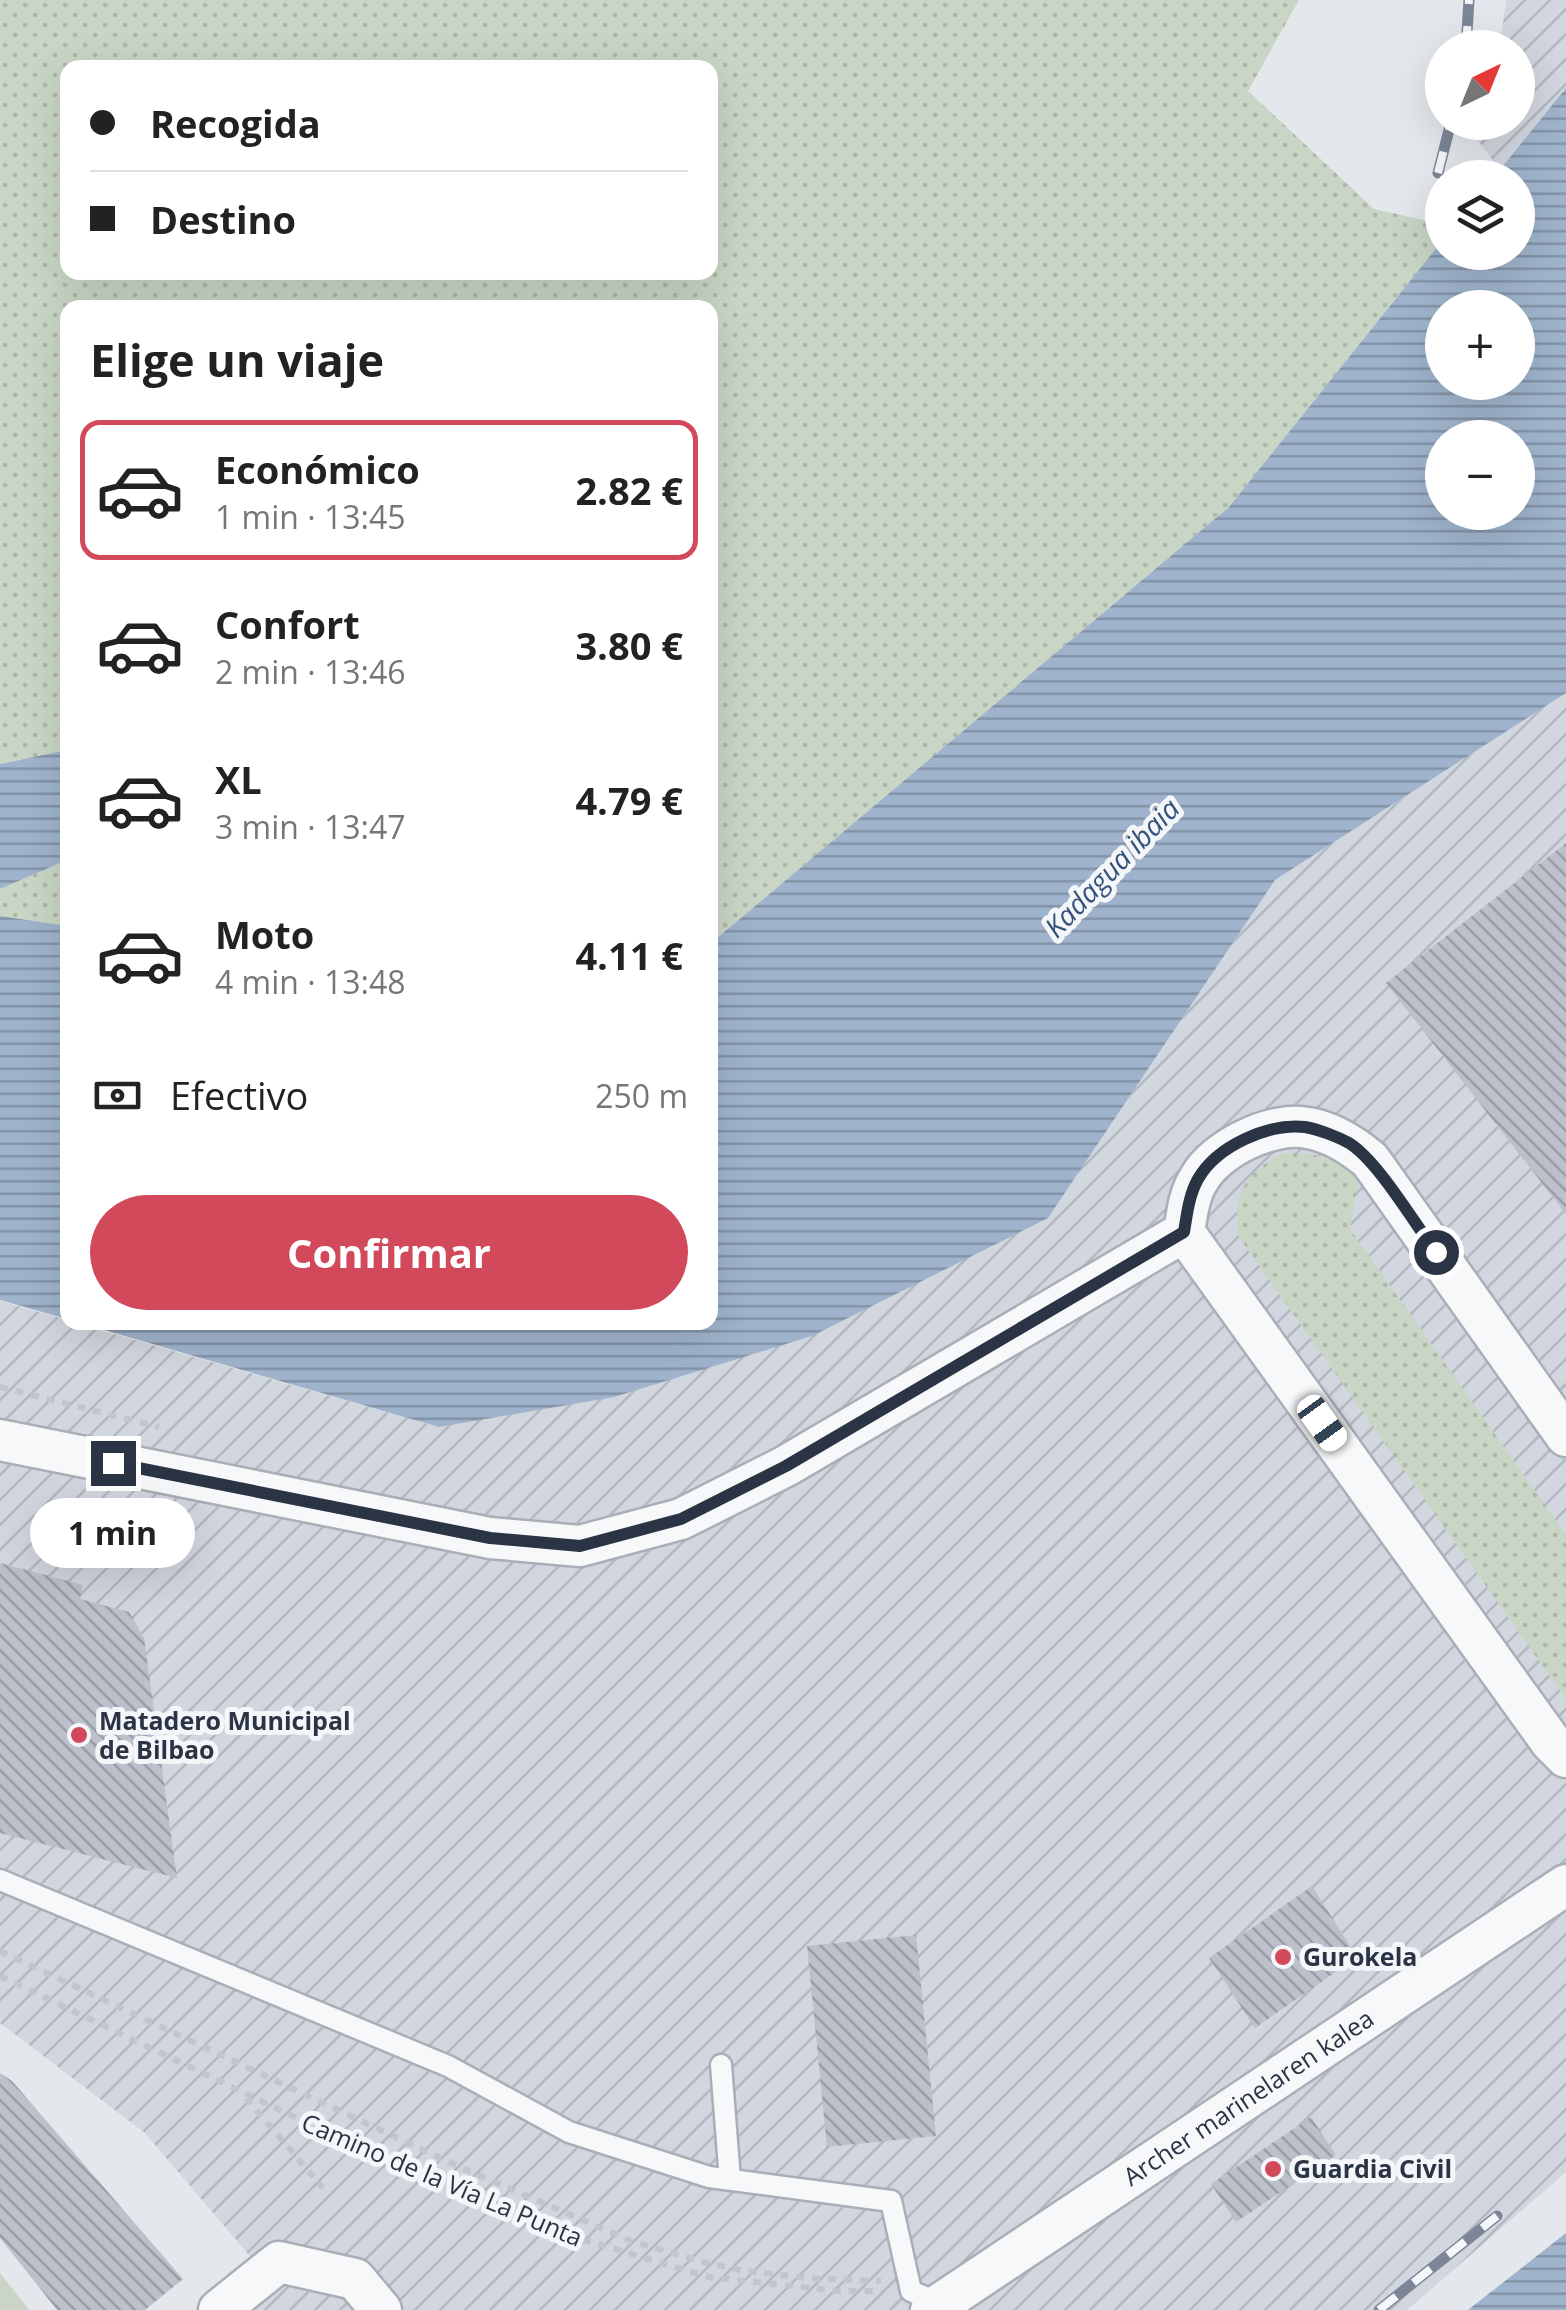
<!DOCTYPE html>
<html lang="es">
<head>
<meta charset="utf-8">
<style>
	:root { --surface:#fff; --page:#f6f6f6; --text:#222; --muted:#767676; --line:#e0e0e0; --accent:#d1495b }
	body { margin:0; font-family:"Open Sans",sans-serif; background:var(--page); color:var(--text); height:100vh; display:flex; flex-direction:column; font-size:38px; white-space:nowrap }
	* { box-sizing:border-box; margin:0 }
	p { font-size:32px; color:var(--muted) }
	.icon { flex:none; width:55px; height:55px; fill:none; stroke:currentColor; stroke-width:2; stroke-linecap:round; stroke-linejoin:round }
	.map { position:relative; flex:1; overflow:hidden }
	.drawer { position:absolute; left:60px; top:300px; width:658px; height:1030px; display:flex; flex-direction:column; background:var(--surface); border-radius:20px; box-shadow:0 10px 40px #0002 }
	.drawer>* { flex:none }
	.guide { position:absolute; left:60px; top:60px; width:658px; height:220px; border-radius:20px; box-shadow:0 10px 40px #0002; display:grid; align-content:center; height:220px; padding:0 30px; background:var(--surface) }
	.needle { width:65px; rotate:43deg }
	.controls { position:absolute; left:1425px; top:30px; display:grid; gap:20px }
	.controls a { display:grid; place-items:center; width:110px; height:110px; border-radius:50%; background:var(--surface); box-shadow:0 10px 40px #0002; font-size:50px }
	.end { position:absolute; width:45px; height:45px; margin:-22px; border:12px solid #2b3445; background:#fff; box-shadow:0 0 0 5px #fff }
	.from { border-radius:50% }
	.bubble { position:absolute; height:70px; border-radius:35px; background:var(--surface); box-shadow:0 10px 40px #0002; font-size:32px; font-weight:700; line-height:70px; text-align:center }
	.car { position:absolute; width:30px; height:60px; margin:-30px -15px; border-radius:12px; box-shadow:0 0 8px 2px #0007; background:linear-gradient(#fff 24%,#345 0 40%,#fff 0 76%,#345 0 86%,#fff 0) }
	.guide b { display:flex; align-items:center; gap:35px; height:95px; font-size:38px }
	.guide b+b { border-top:2px solid var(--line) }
	.guide i { width:25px; height:25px; background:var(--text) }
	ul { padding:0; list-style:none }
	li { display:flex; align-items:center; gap:30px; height:140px; margin:0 20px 15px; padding:0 10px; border:5px solid transparent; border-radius:20px }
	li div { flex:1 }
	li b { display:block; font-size:38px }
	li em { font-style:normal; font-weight:700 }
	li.current { border-color:var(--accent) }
	li>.icon { width:90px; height:90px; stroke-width:1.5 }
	h2 { padding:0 30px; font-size:45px; line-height:120px }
	.pay { display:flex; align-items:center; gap:25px; height:110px; padding:0 30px; font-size:38px }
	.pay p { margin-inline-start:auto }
	.button { display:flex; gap:20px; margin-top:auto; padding:20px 30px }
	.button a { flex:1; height:115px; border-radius:60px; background:var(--accent); color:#fff; font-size:40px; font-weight:700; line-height:115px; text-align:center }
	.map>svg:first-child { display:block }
</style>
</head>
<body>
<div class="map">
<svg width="1566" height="2310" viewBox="0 0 1566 2310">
	<defs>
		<pattern id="industrial-furrows" width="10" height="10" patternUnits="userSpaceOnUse" patternTransform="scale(2.5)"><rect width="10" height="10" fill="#d2d6de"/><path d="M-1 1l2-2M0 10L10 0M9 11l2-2" fill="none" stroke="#b4b8c0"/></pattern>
		<pattern id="grass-dots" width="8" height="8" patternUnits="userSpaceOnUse" patternTransform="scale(2.5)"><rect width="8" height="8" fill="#c9d6c5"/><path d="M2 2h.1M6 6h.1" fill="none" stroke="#adb8ab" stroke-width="1.8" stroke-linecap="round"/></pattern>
		<pattern id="water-rules" width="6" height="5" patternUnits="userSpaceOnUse" patternTransform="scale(2.5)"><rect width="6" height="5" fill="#9fb4cc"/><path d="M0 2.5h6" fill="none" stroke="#8293a7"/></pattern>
		<pattern id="building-back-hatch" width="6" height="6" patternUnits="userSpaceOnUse" patternTransform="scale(2.5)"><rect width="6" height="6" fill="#bbc0ca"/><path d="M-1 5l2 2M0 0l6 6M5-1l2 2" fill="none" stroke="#989da6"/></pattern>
	</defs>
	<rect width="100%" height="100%" fill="#e4e7ec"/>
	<path fill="url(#industrial-furrows)" d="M1506,0H1566V88L1500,170L1473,134L1479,123L1518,122V48L1500,47Z
		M1566,693V2172L1407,2310H252L277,2288L145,2133L0,2023V1301L67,1320L68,1322L75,1323L439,1427L1048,1218L1275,880Z"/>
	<path fill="url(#grass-dots)" fill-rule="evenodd" d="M0,0H1299L1248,91L1374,209L1442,224V241L1229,507L710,944V308H68L67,750L0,764ZM68,68H710V272H68Z
		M67,860V931L0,921V889Z
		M1285,1153C1320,1153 1329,1157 1359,1176L1350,1229L1566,1535V1699L1238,1236C1233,1193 1245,1171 1285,1153Z"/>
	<path fill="#c9d6c5" d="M0,2273L29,2310H0Z"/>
	<path fill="url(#water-rules)" fill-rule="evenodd" d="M1566,88V693L1275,880L1048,1218L812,1336L614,1397L439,1427L80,1323L710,1322V944L1229,507L1442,241V252H1518V178L1494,177ZM1442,308H1518V382H1442ZM1442,438H1518V512H1442Z
		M67,750V860L0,889V764Z
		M0,916L67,926V1319L0,1300Z
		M1566,2233V2310H1468Z"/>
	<path fill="url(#building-back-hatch)" d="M1566,843V1214L1386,983Z
		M0,1563L83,1585L80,1599L129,1612L144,1638L177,1878L0,1833Z
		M1312,1886L1357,1957L1255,2028L1209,1958Z
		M916,1935L936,2136L827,2147L807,1946Z
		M0,2073L12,2081L183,2279L145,2310H57L0,2238Z
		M1311,2117L1336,2155L1236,2222L1211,2184Z"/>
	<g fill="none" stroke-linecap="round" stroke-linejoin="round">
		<defs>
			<path id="lane" d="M0,1880L448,2066L569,2132L709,2177L891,2201L911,2291L941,2304
				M721,2065L730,2180"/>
			<g id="street">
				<path d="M1184,1232L1551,1742L1566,1757"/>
				<path d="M0,1440L490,1538L580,1546L681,1519L786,1466L1184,1232C1187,1214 1189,1194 1199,1179C1216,1148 1273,1121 1308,1128C1332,1132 1352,1145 1370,1160L1566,1436"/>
				<path d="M219,2310L279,2262L355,2279L381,2310"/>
				<path id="s1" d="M931,2310L1566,1885"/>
			</g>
		</defs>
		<use href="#lane" stroke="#a9aeb7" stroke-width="25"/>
		<use href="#street" stroke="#a9aeb7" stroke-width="45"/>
		<path stroke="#c2c5cb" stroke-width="6" stroke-dasharray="8 8" stroke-linecap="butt" d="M0,1387L159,1427
			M0,1951L453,2164L631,2241L707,2263L744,2271L809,2278L881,2281
			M0,1976L347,2142L564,2234L709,2277L839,2291H881
			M246,2098L323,2188"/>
		<use href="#lane" stroke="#f7f8fa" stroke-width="20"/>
		<use href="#street" stroke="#f7f8fa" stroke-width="40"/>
		<defs>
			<path id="rail" d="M1466,48L1469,0
				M1438,173L1451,122
				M1379,2310L1497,2216"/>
		</defs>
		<use href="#rail" stroke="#7d8696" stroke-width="11"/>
		<use href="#rail" stroke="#f4f6f9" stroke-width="8" stroke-dasharray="22" stroke-linecap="butt"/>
	</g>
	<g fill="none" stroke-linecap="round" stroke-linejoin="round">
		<path stroke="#2b3445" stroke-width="12" d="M113,1463L490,1538L580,1546L681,1519L786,1466L1184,1232C1187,1214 1189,1195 1198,1179C1217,1146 1268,1123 1305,1127C1318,1129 1338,1137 1349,1143C1378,1161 1414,1223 1436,1252"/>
	</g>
	<g fill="#d1495b" stroke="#f4f6f9" stroke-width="4">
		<circle cx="79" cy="1735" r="10"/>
		<circle cx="1283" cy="1957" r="10"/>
		<circle cx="1273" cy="2169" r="10"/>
	</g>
	<g text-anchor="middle" stroke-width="10" stroke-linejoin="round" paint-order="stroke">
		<g font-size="25" font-weight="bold" fill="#2b3445" stroke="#f4f6f9" text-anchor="start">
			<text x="99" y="1730">Matadero Municipal<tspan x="99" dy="29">de Bilbao</tspan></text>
			<text x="1303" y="1966">Gurokela</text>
			<text x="1293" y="2178">Guardia Civil</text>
		</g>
		<g font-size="25" fill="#2b3445" stroke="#f4f6f9">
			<text dy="9" stroke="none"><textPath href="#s1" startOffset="382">Archer marinelaren kalea</textPath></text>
			<text transform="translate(442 2180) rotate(23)" y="9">Camino de la Vía La Punta</text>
		</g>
		<g font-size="28" font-style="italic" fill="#34527a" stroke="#f4f6f9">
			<text transform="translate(1112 868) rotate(-46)" y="10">Kadagua ibaia</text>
		</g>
	</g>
</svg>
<div class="controls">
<a><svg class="needle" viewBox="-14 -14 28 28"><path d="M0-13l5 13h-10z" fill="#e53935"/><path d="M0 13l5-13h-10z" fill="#767676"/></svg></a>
<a><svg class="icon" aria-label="layers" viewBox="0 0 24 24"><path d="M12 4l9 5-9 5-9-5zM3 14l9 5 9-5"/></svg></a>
<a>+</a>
<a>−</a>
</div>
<i class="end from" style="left:1436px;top:1252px"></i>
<i class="end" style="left:113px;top:1463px"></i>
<div class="bubble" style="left:30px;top:1498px;width:165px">1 min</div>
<i class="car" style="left:1322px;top:1423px;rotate:144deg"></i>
<div class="guide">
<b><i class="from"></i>Recogida</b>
<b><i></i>Destino</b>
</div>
<section class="drawer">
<h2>Elige un viaje</h2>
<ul>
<li class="current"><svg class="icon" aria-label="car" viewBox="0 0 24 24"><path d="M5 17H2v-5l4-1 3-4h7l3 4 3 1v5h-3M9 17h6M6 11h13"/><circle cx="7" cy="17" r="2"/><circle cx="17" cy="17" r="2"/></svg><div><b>Económico</b><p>1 min · 13:45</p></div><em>2.82 €</em></li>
<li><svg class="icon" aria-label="car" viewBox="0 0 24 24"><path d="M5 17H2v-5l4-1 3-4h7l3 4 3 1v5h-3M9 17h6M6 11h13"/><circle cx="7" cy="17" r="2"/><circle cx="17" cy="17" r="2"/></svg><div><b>Confort</b><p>2 min · 13:46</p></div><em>3.80 €</em></li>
<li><svg class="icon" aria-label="car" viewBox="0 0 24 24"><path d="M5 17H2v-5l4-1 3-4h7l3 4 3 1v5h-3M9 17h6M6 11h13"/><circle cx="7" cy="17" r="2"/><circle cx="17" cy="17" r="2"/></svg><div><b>XL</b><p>3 min · 13:47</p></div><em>4.79 €</em></li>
<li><svg class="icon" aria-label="car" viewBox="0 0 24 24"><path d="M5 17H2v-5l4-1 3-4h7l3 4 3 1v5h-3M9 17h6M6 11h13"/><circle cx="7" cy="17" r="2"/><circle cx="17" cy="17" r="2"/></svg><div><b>Moto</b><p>4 min · 13:48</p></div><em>4.11 €</em></li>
</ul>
<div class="pay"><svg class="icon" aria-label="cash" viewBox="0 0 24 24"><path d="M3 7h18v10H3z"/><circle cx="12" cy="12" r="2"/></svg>Efectivo<p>250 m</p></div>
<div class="button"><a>Confirmar</a></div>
</section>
</div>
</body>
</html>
